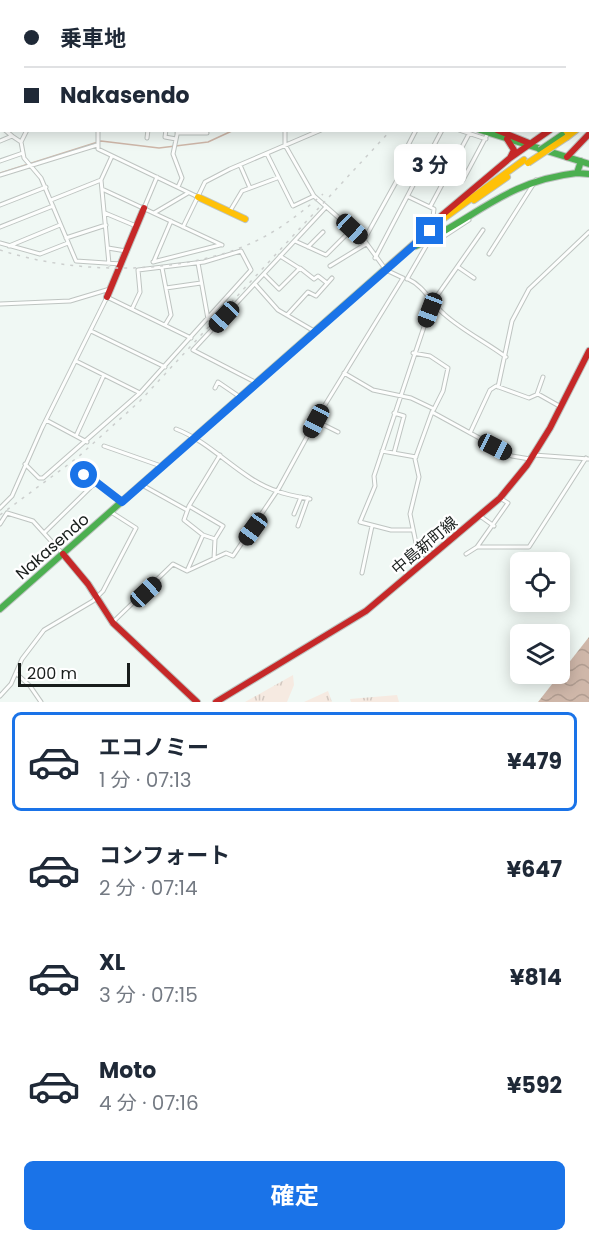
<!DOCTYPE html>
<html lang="ja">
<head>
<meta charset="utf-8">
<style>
	:root { --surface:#fff; --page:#f2f2f3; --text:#1f2937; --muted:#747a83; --line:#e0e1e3; --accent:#1a73e8 }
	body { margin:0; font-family:Poppins,"Noto Sans JP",sans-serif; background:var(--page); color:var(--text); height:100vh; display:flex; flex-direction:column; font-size:22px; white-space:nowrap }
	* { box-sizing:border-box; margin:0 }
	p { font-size:20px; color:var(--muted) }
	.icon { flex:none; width:33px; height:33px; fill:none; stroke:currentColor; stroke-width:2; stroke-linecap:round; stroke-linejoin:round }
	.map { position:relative; height:702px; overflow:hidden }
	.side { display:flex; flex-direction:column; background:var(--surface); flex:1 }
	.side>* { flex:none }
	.hud { position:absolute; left:0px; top:0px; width:590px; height:132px; box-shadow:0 3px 15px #0003; display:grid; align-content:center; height:132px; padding:0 24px; background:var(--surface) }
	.fabs { position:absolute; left:510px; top:552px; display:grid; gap:12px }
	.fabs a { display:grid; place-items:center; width:60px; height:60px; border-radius:9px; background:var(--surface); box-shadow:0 3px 15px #0003; font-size:30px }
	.scale { position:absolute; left:18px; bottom:15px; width:112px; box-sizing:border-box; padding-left:6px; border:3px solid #181d1b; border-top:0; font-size:16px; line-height:21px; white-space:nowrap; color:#181d1b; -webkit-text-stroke:4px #fff; paint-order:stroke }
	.end { position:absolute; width:27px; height:27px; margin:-14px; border:8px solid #1a73e8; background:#fff; box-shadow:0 0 0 3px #fff }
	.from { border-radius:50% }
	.bubble { position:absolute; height:42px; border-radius:9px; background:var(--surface); box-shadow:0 3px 15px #0003; font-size:20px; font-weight:700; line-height:42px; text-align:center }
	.car { position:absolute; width:18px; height:36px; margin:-18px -9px; border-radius:8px; box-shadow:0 0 4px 2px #0007; background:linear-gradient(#222 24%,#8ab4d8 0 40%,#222 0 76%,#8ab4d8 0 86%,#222 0) }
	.hud b { display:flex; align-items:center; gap:21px; height:57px; font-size:22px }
	.hud b+b { border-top:2px solid var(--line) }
	.hud i { width:15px; height:15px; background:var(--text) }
	ul { padding:10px 0 0; list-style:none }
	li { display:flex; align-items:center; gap:18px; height:99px; margin:0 12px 9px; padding:0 12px; border:3px solid transparent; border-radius:9px }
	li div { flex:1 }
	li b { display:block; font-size:22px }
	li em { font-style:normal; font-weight:700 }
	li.on { border-color:var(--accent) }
	li>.icon { width:54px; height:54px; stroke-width:1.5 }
	.button { display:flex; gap:12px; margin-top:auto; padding:12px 24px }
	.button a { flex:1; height:69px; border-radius:9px; background:var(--accent); color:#fff; font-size:24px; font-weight:700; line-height:69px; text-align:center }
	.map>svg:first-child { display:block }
</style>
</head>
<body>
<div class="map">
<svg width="589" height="702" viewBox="0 0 589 702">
	<defs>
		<pattern id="park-tufts" width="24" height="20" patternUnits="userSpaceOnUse" patternTransform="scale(1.5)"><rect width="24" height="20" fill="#f6eae1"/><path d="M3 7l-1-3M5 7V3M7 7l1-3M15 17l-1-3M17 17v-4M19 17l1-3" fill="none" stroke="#d2c8c0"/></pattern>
		<pattern id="water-waves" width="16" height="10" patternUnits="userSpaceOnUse" patternTransform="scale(1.5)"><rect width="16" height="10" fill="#cfb7a9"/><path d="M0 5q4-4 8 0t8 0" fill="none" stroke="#b19d91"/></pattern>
	</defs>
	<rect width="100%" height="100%" fill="#f0f8f4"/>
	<path fill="url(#park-tufts)" d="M293,675L294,685L287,702H245Z
		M328,691L332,702H304Z
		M397,695L399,702H351L350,699Z"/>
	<path fill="url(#water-waves)" d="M589,637V702H538Z"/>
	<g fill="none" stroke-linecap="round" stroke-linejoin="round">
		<path stroke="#cfb7a9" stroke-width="1.5" d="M0,16L2,19
			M0,173L101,141L159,148L208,142L234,130"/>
		<defs>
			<path id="street" d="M261,0L263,2
				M364,0L365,2
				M414,0V2
				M15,2V0
				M99,2V0
				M136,2V0
				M309,2L311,0
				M378,2L379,0
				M484,2L486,0
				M0,10L2,14
				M0,36L2,32
				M588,56L589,53
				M0,85H2
				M588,101L589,100
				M0,126L2,127
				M5,130L12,136
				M98,130V149L198,197
				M166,130L165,137L176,139
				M178,130L173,154L182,178L178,187
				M459,130L486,139
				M177,133H207
				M147,138L148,130
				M0,141L12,136L21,142L24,158L41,178L76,261L121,264
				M21,142L27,130
				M267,154L293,206L314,196
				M0,161L23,153
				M240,165L250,188
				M448,173L463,180L488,133
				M0,175L97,145
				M102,189L222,245
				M409,197L434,209L432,224
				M51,200L101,180
				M0,205L46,187
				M430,207L469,134
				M144,208L157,177
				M230,211L242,191L277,178
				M105,213L136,226
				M154,213L188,193
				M0,227L53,206
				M183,227L205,182L230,169L321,130
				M66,238L106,225
				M364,240L401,173L402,157L416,130
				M295,241L326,255L352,229
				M0,243L40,254L68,243
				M9,246L60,225
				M308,247L323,232
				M108,248L126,251
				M489,254L536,180
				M280,256L299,268
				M375,258L442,130
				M154,261L171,221
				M153,262L220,245
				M198,263L208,319
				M109,264L101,180L112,156
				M330,266L366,244
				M458,267L474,278
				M162,268L171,315L165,325
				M264,274L279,289L300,268L314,279L318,276L327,283
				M407,279L429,241L443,237L469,220
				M408,279C424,286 431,303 444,314C463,331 486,342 506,357
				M255,284L278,310L314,331
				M166,288L201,283
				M0,304L70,301L110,289
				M287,315L308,292L316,296L332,278
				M91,331L165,367
				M413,353L430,356L448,368L443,391L434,409
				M76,361L140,393
				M344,373L373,390L411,398L434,409L432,412L512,456L530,459
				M255,382L193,350L326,207
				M498,387L512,321L529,289L589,232
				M215,388L218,382L240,397
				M537,394L543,377
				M46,420L87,442
				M316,421L338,432
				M176,429C213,443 240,479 277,491C287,495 299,497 310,499
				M470,433L490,390L496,386L529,398L538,394L561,407
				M76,436L104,375
				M104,446L161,466
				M382,451L416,457
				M394,453L404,416L394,413
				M534,455L589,459
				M25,464L39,478H43L140,393L251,270L241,251L204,262L138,270L140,292L132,309
				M76,466L92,484
				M94,470L96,482L120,501
				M142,485L187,510
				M189,506L223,526L215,539L203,535L184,520L189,506L220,455
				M0,508L12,496L42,428L107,297L191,338
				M7,513L33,521L62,553
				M294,514L301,497
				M480,516L494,526
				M0,524L7,513
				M298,526L308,498
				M413,530H391L360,522L375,486L374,476L432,303L483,230
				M44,533L96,482
				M477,547L508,503L500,498
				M466,554L477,547H529L586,458
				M214,559L215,539
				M424,562L417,548L410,514L419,477L415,459L432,412
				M187,571L203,535
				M362,573L372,526
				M113,622L173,564L187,571L226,553L233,556L279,488L320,413L403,278L386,270L364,240L314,196L285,145V130
				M17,674L30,686L41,702
				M0,696L11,684L22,659L44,630L93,601L103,591L136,528L111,512"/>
			<path id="fast" d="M202,0L204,2
				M480,130L589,164
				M577,173L589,174
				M416,246C477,217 506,181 577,173L581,161
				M0,609L383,271"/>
			<path id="slow" d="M588,108L589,107
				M588,117L589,116
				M562,135L568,130
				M567,137L576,130
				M198,197L245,219
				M474,200L507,177
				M383,271L440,221L524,160"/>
			<path id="jam" d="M335,0V2
				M340,0V2
				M0,103L2,104
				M588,122H589
				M497,130L529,143
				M507,139L514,150L510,158
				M567,157L589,134
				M441,216L510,158L550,130
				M107,297L144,208
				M63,554L88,584L113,623L197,702
				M216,702L366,611L500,498L527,465L550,428L589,351"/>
		</defs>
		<use href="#street" stroke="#bec4c1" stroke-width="5"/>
		<use href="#fast" stroke="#bec4c1" stroke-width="8"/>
		<use href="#slow" stroke="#bec4c1" stroke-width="8"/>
		<use href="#jam" stroke="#bec4c1" stroke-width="8"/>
		<use href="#street" stroke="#fdfefd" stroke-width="3"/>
		<use href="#fast" stroke="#4caf50" stroke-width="6"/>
		<use href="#slow" stroke="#ffc107" stroke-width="6"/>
		<use href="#jam" stroke="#c62828" stroke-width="6"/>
		<path stroke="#cccfce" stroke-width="1.5" stroke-dasharray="3 6" stroke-linecap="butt" d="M505,2L506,0
			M0,250C76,275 183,276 256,241C281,229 302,212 323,194
			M0,515L77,458L140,401L391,130"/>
		<defs>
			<path id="fast-bridge" d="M540,150L562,135"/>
			<path id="slow-bridge" d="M528,163L567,137"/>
		</defs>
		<use href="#fast-bridge" stroke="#bec4c1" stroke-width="8" stroke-linecap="butt"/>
		<use href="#slow-bridge" stroke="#bec4c1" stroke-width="8" stroke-linecap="butt"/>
		<use href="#fast-bridge" stroke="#4caf50" stroke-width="6"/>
		<use href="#slow-bridge" stroke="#ffc107" stroke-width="6"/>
	</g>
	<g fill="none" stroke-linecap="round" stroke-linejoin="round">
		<path stroke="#1a73e8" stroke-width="8" d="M84,475L92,484L96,482L122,502L430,231"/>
	</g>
	<g text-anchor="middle" stroke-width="4.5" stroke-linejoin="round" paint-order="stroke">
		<g font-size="16" fill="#181d1b" stroke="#fff">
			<text transform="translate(424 545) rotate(-40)" y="6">中島新町線</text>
			<text transform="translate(52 546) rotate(-41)" y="6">Nakasendo</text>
		</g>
	</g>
</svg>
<div class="fabs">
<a><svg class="icon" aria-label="locate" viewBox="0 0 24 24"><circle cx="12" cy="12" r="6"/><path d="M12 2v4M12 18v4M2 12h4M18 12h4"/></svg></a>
<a><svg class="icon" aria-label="layers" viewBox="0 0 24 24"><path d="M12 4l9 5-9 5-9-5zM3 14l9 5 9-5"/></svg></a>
</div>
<div class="scale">200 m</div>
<i class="end from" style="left:84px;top:475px"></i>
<i class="end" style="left:430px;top:231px"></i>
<div class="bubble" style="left:394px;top:144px;width:72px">3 分</div>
<i class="car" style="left:352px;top:229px;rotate:133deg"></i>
<i class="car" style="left:430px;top:310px;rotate:201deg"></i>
<i class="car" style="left:224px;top:317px;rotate:223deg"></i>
<i class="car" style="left:316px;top:421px;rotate:208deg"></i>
<i class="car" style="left:495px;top:447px;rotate:117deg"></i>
<i class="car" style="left:253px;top:529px;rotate:216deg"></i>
<i class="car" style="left:146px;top:592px;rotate:47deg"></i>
<div class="hud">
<b><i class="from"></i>乗車地</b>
<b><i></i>Nakasendo</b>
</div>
</div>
<section class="side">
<ul>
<li class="on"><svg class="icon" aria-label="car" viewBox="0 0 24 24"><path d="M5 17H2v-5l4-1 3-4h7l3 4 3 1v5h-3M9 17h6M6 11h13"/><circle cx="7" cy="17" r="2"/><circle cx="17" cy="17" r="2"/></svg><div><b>エコノミー</b><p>1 分 · 07:13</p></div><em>¥479</em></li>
<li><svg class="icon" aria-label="car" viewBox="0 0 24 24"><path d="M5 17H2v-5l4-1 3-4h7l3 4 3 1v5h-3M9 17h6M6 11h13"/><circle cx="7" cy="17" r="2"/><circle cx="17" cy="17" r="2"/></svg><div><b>コンフォート</b><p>2 分 · 07:14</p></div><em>¥647</em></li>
<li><svg class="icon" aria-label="car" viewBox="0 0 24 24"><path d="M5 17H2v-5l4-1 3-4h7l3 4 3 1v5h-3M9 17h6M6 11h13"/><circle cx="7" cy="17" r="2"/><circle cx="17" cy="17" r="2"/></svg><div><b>XL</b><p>3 分 · 07:15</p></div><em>¥814</em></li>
<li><svg class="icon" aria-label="car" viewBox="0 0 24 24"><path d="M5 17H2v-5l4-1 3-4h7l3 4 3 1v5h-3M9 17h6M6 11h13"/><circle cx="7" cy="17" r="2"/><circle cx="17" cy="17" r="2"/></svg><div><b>Moto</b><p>4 分 · 07:16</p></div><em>¥592</em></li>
</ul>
<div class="button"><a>確定</a></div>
</section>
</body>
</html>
